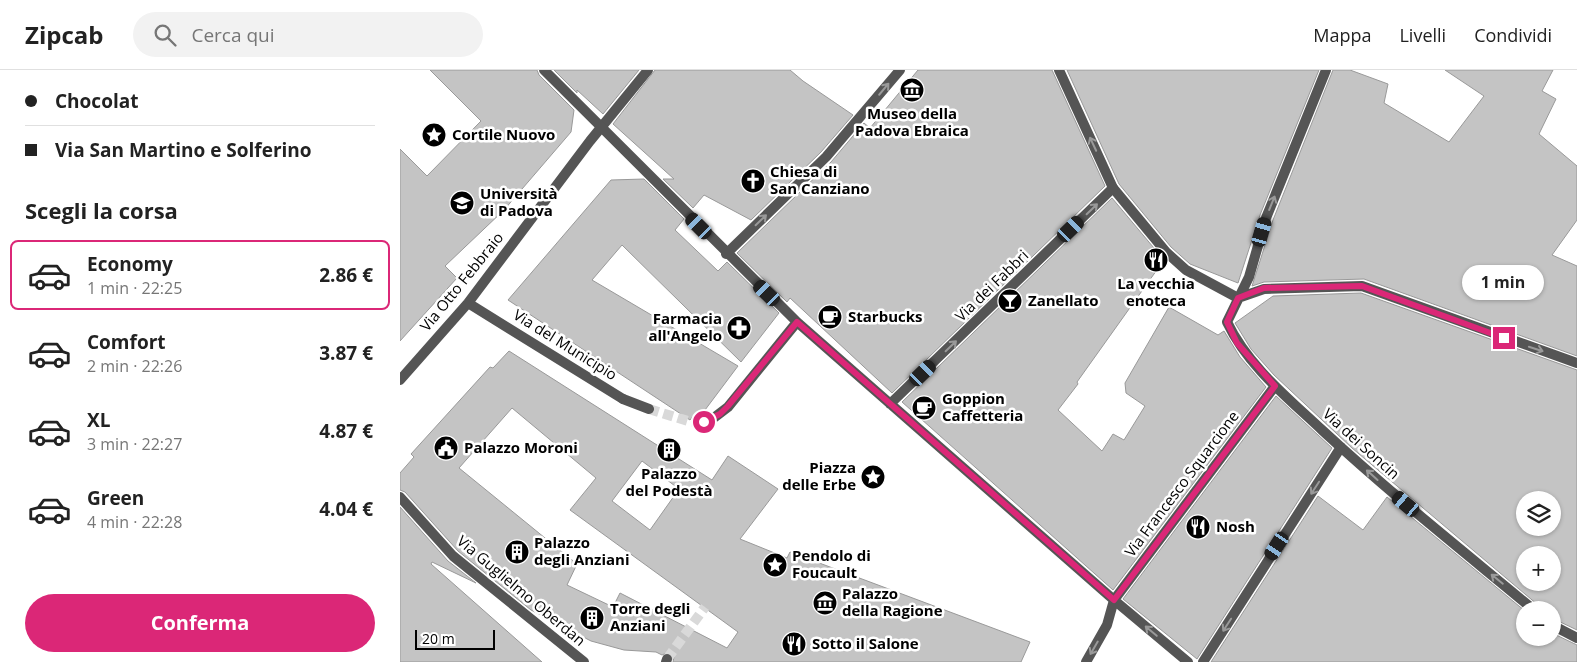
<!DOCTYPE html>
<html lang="it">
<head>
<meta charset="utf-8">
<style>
	:root { --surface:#fff; --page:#f2f2f2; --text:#222; --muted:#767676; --line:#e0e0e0; --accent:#db2777 }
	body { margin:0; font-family:"Open Sans",sans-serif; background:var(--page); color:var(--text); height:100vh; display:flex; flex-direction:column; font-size:19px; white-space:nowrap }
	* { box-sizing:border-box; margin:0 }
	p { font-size:16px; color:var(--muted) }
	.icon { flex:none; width:28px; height:28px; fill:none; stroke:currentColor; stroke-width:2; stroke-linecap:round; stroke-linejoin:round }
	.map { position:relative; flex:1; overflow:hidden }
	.sheet { display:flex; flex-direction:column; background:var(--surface); width:400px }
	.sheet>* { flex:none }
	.guide { display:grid; align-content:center; height:110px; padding:0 25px; background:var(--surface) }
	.fabs { position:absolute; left:1116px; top:421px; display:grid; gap:10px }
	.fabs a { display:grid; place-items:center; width:45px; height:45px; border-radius:50%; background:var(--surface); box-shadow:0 1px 4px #0004; font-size:25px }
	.scale { position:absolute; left:15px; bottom:12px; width:80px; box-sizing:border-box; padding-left:5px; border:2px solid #000; border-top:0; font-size:14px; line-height:18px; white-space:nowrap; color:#000; -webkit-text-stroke:4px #fff; paint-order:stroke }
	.end { position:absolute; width:22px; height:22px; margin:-11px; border:6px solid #db2777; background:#fff; box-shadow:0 0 0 2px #fff }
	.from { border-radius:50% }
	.bubble { position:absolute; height:35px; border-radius:18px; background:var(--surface); box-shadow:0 1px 4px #0004; font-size:16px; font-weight:700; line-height:35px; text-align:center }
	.car { position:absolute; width:15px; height:30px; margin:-15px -8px; border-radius:6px; box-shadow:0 0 4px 1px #0007; background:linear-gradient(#222 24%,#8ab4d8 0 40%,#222 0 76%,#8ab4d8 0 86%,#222 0) }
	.guide b { display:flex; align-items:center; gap:18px; height:48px; font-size:19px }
	.guide b+b { border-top:1px solid var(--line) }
	.guide i { width:12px; height:12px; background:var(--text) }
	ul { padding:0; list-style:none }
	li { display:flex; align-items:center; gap:15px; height:70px; margin:0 10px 8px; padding:0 15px; border:2px solid transparent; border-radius:8px }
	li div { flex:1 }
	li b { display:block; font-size:19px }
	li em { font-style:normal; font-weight:700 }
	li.on { border-color:var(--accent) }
	li>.icon { width:45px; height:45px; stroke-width:1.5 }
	h2 { padding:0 25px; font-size:22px; line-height:60px }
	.cta { display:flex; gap:10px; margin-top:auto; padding:10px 25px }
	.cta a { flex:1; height:58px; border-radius:30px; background:var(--accent); color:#fff; font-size:20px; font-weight:700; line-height:58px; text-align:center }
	header { display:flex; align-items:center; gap:30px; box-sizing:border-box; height:70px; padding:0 25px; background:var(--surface); border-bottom:1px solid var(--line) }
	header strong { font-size:24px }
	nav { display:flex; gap:28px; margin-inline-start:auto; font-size:18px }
	.search { width:350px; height:45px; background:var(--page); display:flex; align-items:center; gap:12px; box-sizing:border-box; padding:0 18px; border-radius:28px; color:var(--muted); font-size:19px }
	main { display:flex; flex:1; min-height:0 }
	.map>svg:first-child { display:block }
</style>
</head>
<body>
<header>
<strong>Zipcab</strong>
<div class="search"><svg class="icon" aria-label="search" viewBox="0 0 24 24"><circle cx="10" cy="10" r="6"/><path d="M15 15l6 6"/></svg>Cerca qui</div>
<nav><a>Mappa</a><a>Livelli</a><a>Condividi</a></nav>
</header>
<main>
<section class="sheet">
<div class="guide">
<b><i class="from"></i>Chocolat</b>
<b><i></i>Via San Martino e Solferino</b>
</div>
<h2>Scegli la corsa</h2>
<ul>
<li class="on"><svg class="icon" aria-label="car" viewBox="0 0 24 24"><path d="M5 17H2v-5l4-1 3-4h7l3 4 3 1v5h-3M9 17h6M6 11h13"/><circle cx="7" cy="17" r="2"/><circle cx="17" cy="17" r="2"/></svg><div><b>Economy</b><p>1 min · 22:25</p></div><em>2.86 €</em></li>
<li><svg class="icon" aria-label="car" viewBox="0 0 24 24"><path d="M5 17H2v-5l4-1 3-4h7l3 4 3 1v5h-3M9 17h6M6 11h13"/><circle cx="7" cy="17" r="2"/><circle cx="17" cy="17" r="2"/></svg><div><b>Comfort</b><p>2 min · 22:26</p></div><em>3.87 €</em></li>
<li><svg class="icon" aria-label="car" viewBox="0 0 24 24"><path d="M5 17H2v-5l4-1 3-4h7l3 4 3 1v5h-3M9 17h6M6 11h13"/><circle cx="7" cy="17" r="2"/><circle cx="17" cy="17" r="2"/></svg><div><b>XL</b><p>3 min · 22:27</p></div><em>4.87 €</em></li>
<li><svg class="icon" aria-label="car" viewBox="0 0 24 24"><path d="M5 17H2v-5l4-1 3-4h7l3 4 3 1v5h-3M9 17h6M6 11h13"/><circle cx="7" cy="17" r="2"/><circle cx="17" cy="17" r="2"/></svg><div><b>Green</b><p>4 min · 22:28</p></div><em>4.04 €</em></li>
</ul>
<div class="cta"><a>Conferma</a></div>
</section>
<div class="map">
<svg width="1177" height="592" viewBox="0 0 1177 592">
	<rect width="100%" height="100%" fill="#fff"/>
	<path fill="#c4c4c4" stroke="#999" fill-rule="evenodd" d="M30,0H137L139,5L174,40L171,62L104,140L45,196L57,208L0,271V79L27,106L81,51Z
		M154,0H239L203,44L177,20V23Z
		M255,0H390L403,11L453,45L421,82L351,150L304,125L293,138L263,109H274L213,54Z
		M518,0H652L705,116L492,323L390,228L387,232L337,183L431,92L464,53L470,58Z
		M667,0H919L860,145L838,213L790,194L771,177L719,114Z
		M933,0H950L988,14L984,33L1049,72L1084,26L1045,0H1153L1142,21L1156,29L1139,64L1177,96V150L1152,185L1177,196V286L964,209L864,212L852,216L873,150Z
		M244,109L284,149L275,160L318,201L327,192L379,243L341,292L222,175L192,210L338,296L302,344L293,346L290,350L108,230L211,110Z
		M712,128L764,190L677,312L678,314L658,340L702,381L713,364L724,370L745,336L726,323L725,313L769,237L818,265L824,261L840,287L866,317L713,520L502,332Z
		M961,223L1177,300V560L1152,548V540H1141L1138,535L952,378L874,305L851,279L835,253L873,226ZM1125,430H1152V458H1125ZM1125,485H1152V512H1125Z
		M109,281L312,410L328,386L378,419L340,469L387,488L390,482L630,572L621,592H273L274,587L269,582L262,585L256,582L224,580L191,571L131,540L58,481L5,422L0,420V403L14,387L11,384L90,297L93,298ZM112,338L196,408L170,440L338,562L327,578L220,523L213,537L167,515L177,494L59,398ZM242,391L279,419L250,460L212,431Z
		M876,326L932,378L797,589L723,529Z
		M918,426L963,460L987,427L1125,541V568H1152V563L1177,575V592H811Z
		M0,437L48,491L76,513L32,492L31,494L142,592H0Z"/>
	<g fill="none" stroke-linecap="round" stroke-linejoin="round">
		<path stroke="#d9d9d9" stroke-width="10" stroke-dasharray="10 5" stroke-linecap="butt" d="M267,589L305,537"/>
		<path stroke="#d9d9d9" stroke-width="10" stroke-dasharray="10 5" stroke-linecap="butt" d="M249,339L288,351L297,352"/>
		<path stroke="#555" stroke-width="10" d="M713,118L766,182L786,200L838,228
			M68,233L223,329
			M0,310L68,233L190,71L248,0
			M0,427L53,486L184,592
			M266,592L267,589"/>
		<path stroke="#555" stroke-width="10" d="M144,0L397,252L714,530L788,592
			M926,0L866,148L849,207L827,252C848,296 887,327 922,360C990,423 1063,481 1134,540
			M326,184L426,87L500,0
			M838,228L864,219L962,216L1177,293
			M223,329L249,339
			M490,334L713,118L659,0
			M297,352L311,350L328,337L397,252
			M1152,555L1177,568
			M686,592L707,555L714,530L875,316
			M803,592L941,377"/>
	</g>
	<defs><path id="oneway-shaft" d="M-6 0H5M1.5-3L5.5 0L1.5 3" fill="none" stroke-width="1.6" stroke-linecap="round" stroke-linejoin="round" transform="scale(1.25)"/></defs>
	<g stroke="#999">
		<use href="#oneway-shaft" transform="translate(484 19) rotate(-50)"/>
		<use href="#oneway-shaft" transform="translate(693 74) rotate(-115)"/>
		<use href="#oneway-shaft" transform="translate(872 133) rotate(-68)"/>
		<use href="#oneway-shaft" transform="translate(692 139) rotate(-44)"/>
		<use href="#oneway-shaft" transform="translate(361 150) rotate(-44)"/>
		<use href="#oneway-shaft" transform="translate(551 276) rotate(-44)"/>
		<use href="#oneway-shaft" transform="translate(1136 279) rotate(18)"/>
		<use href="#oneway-shaft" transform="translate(972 405) rotate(-138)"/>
		<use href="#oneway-shaft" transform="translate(915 418) rotate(123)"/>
		<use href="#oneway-shaft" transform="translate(1097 509) rotate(-141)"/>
		<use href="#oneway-shaft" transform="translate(827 555) rotate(123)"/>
		<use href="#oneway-shaft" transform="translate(751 561) rotate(-140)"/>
		<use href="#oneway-shaft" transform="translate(694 578) rotate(120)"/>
	</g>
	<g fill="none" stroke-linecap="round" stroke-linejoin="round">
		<path stroke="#db2777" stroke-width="6" d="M304,352L320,344L328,336L397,252L714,530L875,316L837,273L827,252L838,228L864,218L962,216L1104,268"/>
	</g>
	<defs>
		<symbol id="museum-disc" viewBox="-11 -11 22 22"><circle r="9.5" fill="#000" stroke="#fff"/><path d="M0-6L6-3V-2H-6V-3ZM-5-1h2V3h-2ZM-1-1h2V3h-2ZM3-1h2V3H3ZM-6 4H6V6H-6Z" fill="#fff"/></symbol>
		<symbol id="sight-disc" viewBox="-11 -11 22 22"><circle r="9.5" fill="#000" stroke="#fff"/><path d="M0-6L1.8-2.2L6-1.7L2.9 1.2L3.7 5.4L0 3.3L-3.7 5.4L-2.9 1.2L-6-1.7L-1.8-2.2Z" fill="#fff"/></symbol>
		<symbol id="church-disc" viewBox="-11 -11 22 22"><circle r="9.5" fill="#000" stroke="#fff"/><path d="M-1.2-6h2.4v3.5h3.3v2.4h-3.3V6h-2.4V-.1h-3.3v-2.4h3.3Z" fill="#fff"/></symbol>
		<symbol id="university-disc" viewBox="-11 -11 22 22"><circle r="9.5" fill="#000" stroke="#fff"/><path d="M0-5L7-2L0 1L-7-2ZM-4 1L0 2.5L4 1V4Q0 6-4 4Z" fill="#fff"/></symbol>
		<symbol id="restaurant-disc" viewBox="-11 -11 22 22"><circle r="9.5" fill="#000" stroke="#fff"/><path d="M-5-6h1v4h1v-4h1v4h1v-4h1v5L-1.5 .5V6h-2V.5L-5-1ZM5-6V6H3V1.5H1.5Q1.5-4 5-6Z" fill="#fff"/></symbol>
		<symbol id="bar-disc" viewBox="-11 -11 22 22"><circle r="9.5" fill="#000" stroke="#fff"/><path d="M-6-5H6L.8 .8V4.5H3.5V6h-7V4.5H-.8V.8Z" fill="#fff"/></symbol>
		<symbol id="cafe-disc" viewBox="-11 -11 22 22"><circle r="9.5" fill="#000" stroke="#fff"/><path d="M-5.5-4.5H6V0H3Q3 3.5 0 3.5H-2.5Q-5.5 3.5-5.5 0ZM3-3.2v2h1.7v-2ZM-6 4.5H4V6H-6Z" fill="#fff"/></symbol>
		<symbol id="pharmacy-disc" viewBox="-11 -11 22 22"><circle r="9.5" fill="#000" stroke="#fff"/><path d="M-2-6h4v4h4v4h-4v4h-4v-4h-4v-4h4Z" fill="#fff"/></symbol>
		<symbol id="civic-disc" viewBox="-11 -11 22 22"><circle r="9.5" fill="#000" stroke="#fff"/><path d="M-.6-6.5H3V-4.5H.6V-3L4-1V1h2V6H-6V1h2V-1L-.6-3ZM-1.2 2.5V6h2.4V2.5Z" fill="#fff"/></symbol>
		<symbol id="building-disc" viewBox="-11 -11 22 22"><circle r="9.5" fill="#000" stroke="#fff"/><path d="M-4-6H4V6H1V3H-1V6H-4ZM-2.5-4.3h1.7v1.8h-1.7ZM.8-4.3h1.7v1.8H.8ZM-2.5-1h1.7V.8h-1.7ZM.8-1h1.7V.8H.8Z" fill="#fff"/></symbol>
	</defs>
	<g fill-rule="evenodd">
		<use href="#museum-disc" x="498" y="6" width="28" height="28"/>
		<use href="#sight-disc" x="20" y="51" width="28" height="28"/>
		<use href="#church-disc" x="339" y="97" width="28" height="28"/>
		<use href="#university-disc" x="48" y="119" width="28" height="28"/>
		<use href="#restaurant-disc" x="742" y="176" width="28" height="28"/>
		<use href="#bar-disc" x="596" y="217" width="28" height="28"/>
		<use href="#cafe-disc" x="416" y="233" width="28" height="28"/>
		<use href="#pharmacy-disc" x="325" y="244" width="28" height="28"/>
		<use href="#cafe-disc" x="510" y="324" width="28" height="28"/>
		<use href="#civic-disc" x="32" y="364" width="28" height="28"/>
		<use href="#building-disc" x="255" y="366" width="28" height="28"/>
		<use href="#sight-disc" x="459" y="393" width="28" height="28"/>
		<use href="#restaurant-disc" x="784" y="443" width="28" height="28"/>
		<use href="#building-disc" x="103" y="468" width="28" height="28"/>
		<use href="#sight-disc" x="361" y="481" width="28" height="28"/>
		<use href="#museum-disc" x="411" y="519" width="28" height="28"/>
		<use href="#building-disc" x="178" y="534" width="28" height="28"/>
		<use href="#restaurant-disc" x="380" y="560" width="28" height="28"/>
	</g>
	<g text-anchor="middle" stroke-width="5" stroke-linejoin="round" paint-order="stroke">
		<g font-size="15" font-weight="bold" fill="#000" stroke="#fff" text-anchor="start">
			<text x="512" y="49" text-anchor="middle">Museo della<tspan x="512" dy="17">Padova Ebraica</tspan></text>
			<text x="52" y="70">Cortile Nuovo</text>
			<text x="370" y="107">Chiesa di<tspan x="370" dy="17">San Canziano</tspan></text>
			<text x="80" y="129">Università<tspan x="80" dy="17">di Padova</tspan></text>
			<text x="756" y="219" text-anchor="middle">La vecchia<tspan x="756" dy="17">enoteca</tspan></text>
			<text x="628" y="236">Zanellato</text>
			<text x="448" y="252">Starbucks</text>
			<text x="322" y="254" text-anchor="end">Farmacia<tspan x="322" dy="17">all'Angelo</tspan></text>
			<text x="542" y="334">Goppion<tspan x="542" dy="17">Caffetteria</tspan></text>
			<text x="64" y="383">Palazzo Moroni</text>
			<text x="456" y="403" text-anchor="end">Piazza<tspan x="456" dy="17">delle Erbe</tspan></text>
			<text x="269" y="409" text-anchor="middle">Palazzo<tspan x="269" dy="17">del Podestà</tspan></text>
			<text x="816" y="462">Nosh</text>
			<text x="134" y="478">Palazzo<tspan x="134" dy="17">degli Anziani</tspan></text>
			<text x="392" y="491">Pendolo di<tspan x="392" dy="17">Foucault</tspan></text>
			<text x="442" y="529">Palazzo<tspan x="442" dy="17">della Ragione</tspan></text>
			<text x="210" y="544">Torre degli<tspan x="210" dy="17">Anziani</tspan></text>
			<text x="412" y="579">Sotto il Salone</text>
		</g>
		<g font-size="15" fill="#000" stroke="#fff">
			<text transform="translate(62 212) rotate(-51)" y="5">Via Otto Febbraio</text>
			<text transform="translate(592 216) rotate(-44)" y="5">Via dei Fabbri</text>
			<text transform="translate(165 275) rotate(32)" y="5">Via del Municipio</text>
			<text transform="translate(961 374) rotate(42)" y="5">Via dei Soncin</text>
			<text transform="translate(782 414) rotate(-53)" y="5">Via Francesco Squarcione</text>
			<text transform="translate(121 521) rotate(40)" y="5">Via Guglielmo Oberdan</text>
		</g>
	</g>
</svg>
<div class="fabs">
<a><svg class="icon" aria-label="layers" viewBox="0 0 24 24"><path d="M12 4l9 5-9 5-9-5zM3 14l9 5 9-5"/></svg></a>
<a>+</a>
<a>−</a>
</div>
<div class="scale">20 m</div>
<i class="end from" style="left:304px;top:352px"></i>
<i class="end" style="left:1104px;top:268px"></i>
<div class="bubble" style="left:1062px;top:195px;width:82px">1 min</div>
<i class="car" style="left:299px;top:156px;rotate:315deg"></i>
<i class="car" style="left:671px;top:159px;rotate:46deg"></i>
<i class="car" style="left:862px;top:162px;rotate:16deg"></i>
<i class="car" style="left:367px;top:223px;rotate:314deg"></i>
<i class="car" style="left:523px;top:303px;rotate:46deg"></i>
<i class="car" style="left:1006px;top:434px;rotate:310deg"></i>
<i class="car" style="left:877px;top:476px;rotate:213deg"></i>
</div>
</main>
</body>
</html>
